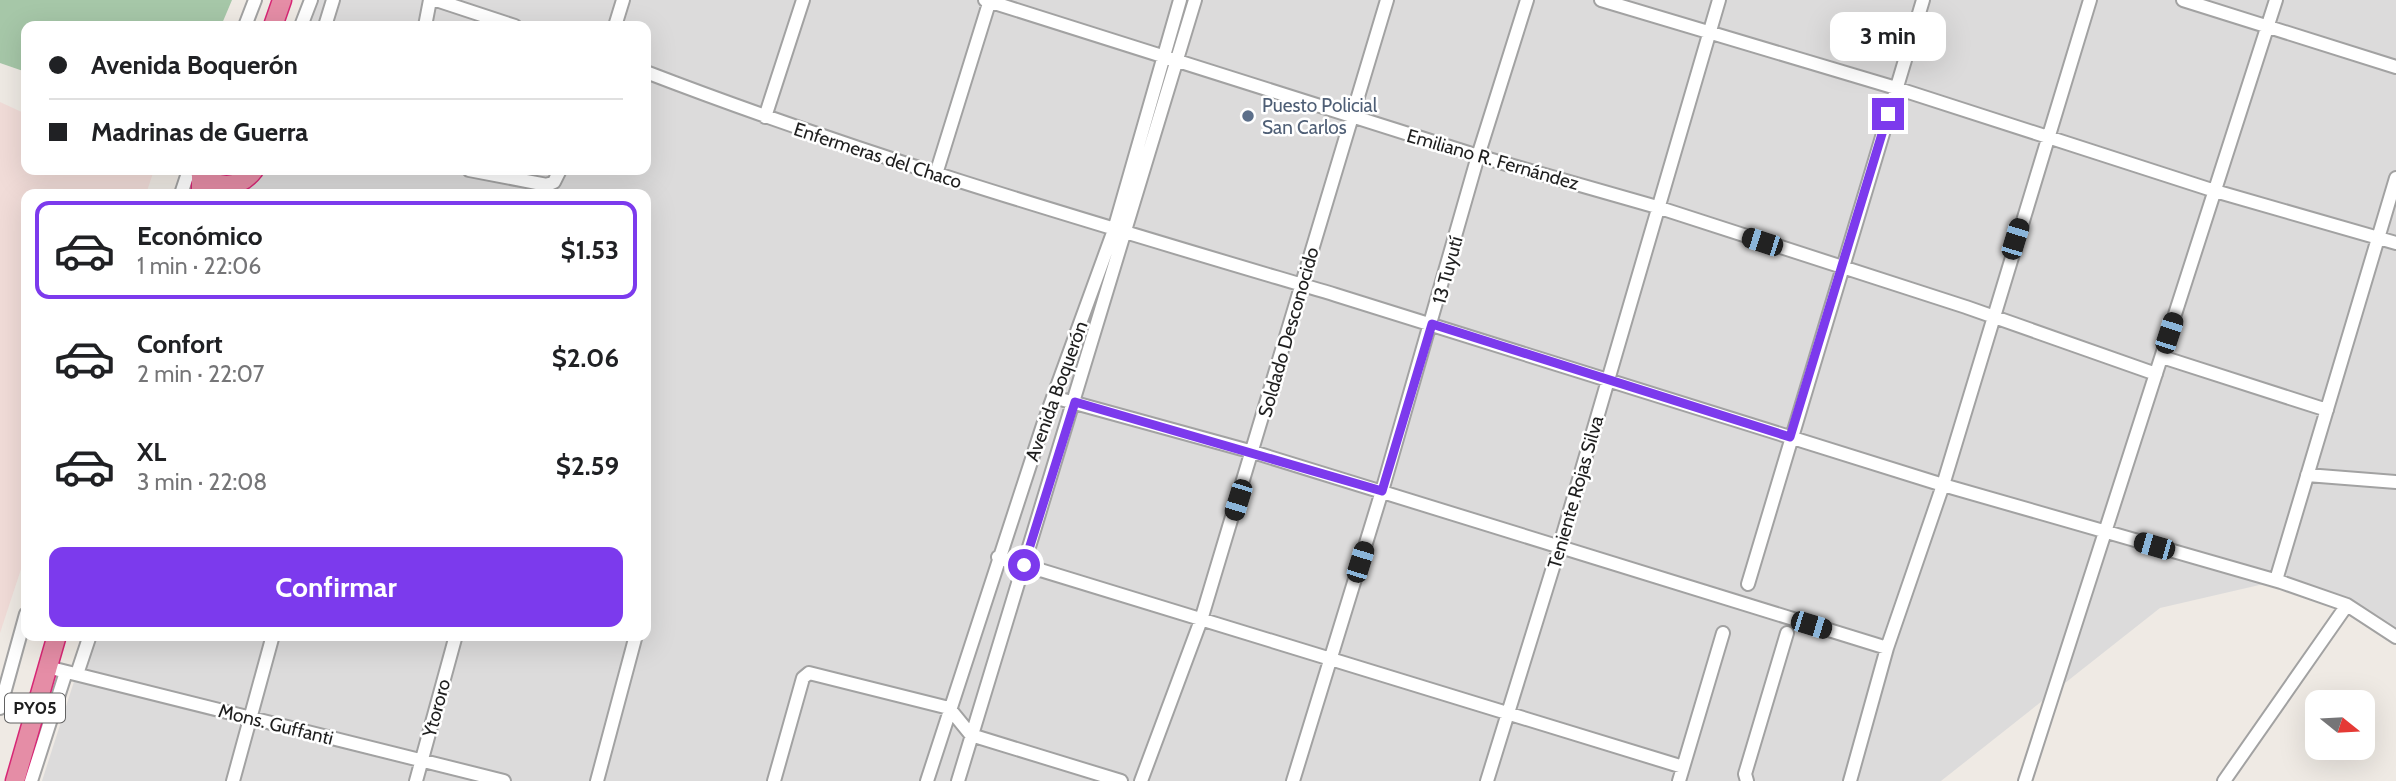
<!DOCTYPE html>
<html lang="es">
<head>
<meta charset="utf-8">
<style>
	:root { --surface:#fff; --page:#f6f6f6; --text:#202124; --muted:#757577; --line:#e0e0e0; --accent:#7c3aed }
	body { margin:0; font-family:Cabin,sans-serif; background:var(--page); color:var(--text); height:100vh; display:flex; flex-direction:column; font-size:26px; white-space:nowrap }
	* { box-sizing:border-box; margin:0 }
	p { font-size:23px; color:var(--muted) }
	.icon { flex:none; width:38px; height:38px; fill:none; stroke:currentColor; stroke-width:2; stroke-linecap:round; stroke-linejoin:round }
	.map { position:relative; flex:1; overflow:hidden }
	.sheet { position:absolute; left:21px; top:189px; width:630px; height:452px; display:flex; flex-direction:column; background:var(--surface); border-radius:14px; box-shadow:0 7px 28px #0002 }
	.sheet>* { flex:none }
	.banner { position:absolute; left:21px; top:21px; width:630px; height:154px; border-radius:14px; box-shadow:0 7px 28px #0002; display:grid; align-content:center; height:154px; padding:0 28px; background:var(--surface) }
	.needle { width:46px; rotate:108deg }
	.tools { position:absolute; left:2305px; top:690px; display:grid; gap:14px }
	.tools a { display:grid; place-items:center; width:70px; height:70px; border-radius:14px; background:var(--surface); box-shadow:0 7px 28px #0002; font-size:35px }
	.end { position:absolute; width:32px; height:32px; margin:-16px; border:9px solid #7c3aed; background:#fff; box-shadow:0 0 0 4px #fff }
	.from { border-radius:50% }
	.bubble { position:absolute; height:49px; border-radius:14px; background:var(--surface); box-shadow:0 7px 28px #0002; font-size:23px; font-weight:800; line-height:49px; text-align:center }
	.car { position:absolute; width:21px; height:42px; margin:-21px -10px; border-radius:9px; box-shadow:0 0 5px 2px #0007; background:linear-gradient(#222 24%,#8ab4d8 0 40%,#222 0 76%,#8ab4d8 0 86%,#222 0) }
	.banner b { display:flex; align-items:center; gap:24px; height:66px; font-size:26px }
	.banner b+b { border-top:2px solid var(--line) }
	.banner i { width:18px; height:18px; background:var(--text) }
	ul { padding:12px 0 0; list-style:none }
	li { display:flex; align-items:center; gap:21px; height:98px; margin:0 14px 10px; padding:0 14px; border:4px solid transparent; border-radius:14px }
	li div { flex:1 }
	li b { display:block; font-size:26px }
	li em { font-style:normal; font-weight:800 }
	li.current { border-color:var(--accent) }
	li>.icon { width:63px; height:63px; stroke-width:1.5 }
	.cta { display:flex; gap:14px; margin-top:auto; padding:14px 28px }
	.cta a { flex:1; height:80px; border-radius:14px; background:var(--accent); color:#fff; font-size:28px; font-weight:800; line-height:80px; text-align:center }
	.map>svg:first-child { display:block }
</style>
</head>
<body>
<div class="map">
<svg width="2396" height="781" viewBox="0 0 2396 781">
	<rect width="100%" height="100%" fill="#efeae4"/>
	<path fill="#dcdbdb" d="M314,0H2396V636L2281,580L2160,608L1941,781H42L89,635H646V194H232L240,170H646V26H301Z"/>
	<path fill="#f1dcd8" d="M0,102L26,114V170H154L146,194H26V554L0,633Z"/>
	<path fill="#a6c7a8" d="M0,0H232L221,26H26V72L0,63Z"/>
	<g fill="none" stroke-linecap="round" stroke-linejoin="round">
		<defs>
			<path id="minor" d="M436,0L515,26
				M985,0L1478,156L1657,207L1966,307L2156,374
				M1601,0L1896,88L2215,191L2396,243
				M2183,0L2396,67
				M245,26L255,0
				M301,26L311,0
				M325,26L333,0
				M425,26L430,0
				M615,26L623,0
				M646,72C872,159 1104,226 1336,295C1539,357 1741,421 1943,485L2090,0
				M765,117L803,0
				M469,170L547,185L554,182L560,170
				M936,174L990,0
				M181,194L189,170
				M2162,357L2327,410
				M1053,397L1253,452L1887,648
				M2307,475L2396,482
				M998,557L1683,767
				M2276,580L2396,178
				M1748,584L1923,0
				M47,667L504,781
				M77,674L90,635
				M0,708L26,614
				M31,781L66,672
				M233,781L273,635
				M416,781L456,635
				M597,781L636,635
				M774,781L803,678L809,673L949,708L971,735L1121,781
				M927,781L1043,425L1114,230L1180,0
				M958,781L1195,0
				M1141,781L1201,620L1387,0
				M1293,781L1382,491L1478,156L1527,0
				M1487,781L1559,548L1719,0
				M1679,781L1723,633
				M1747,781L1745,774L1787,633
				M1850,781L1887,648L1943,485L2281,582L2347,605L2396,637
				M2025,781L2276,0
				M2224,781L2347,605"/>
			<path id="highway" d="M273,26L282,0
				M199,170C214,190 239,190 254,170
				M201,194V172
				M15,781L57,635"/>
		</defs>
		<use href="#minor" stroke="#a2a2a2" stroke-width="16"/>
		<use href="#highway" stroke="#d72775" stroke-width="21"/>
		<use href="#minor" stroke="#fff" stroke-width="12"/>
		<use href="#highway" stroke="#e58da6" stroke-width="18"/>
	</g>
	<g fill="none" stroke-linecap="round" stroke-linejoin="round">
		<path stroke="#7c3aed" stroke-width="9" d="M1024,565L1075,402L1382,491L1432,324L1790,437L1888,114"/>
	</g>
	<circle fill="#5c6f8a" stroke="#fff" stroke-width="2.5" cx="1248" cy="116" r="7"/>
	<g text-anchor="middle" stroke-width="5" stroke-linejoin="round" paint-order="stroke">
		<rect fill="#fff" stroke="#626262" stroke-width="2" x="5" y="693.5" width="60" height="29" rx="5"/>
		<g font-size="18" font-weight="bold" fill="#1e1e1e">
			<text x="35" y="714">PY05</text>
		</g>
		<g font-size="19" fill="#4e5e75" stroke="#fff" text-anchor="start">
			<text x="1262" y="112">Puesto Policial<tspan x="1262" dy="22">San Carlos</tspan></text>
		</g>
		<g font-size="19" fill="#1e1e1e" stroke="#fff">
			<text transform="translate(878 155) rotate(18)" y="7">Enfermeras del Chaco</text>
			<text transform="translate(1493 159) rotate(16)" y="7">Emiliano R. Fernández</text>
			<text transform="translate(1447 270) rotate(-75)" y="7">13 Tuyutí</text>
			<text transform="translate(1288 332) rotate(-74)" y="7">Soldado Desconocido</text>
			<text transform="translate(1056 391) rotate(-70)" y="7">Avenida Boquerón</text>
			<text transform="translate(1575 492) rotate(-74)" y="7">Teniente Rojas Silva</text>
			<text transform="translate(436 708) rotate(-75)" y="7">Ytororo</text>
			<text transform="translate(276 724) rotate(14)" y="7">Mons. Guffanti</text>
		</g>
	</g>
</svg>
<div class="tools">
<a><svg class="needle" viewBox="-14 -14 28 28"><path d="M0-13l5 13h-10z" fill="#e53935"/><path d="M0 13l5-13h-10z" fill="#757577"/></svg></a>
</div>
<i class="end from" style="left:1024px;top:565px"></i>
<i class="end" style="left:1888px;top:114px"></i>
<div class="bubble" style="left:1830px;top:12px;width:116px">3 min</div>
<i class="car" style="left:2015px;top:239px;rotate:17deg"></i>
<i class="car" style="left:1762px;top:242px;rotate:288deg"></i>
<i class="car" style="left:2169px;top:333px;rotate:18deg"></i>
<i class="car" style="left:1238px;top:500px;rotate:197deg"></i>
<i class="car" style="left:2154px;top:546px;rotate:286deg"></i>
<i class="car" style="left:1360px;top:562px;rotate:17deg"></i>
<i class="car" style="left:1811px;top:625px;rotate:107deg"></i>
<div class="banner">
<b><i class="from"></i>Avenida Boquerón</b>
<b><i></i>Madrinas de Guerra</b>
</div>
<section class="sheet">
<ul>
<li class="current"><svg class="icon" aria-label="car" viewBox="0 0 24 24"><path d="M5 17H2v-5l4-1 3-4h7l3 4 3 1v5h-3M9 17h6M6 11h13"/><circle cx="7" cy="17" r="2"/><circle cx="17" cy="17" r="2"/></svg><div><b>Económico</b><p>1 min · 22:06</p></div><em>$1.53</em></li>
<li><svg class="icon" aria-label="car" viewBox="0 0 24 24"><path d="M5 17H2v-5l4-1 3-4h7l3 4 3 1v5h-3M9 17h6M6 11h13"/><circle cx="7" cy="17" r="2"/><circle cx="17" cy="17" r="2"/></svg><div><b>Confort</b><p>2 min · 22:07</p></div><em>$2.06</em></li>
<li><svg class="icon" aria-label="car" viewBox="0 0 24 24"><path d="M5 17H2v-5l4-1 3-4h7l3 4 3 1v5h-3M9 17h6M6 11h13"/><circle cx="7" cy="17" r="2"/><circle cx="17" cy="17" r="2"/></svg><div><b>XL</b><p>3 min · 22:08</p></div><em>$2.59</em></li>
</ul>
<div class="cta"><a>Confirmar</a></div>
</section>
</div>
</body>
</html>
